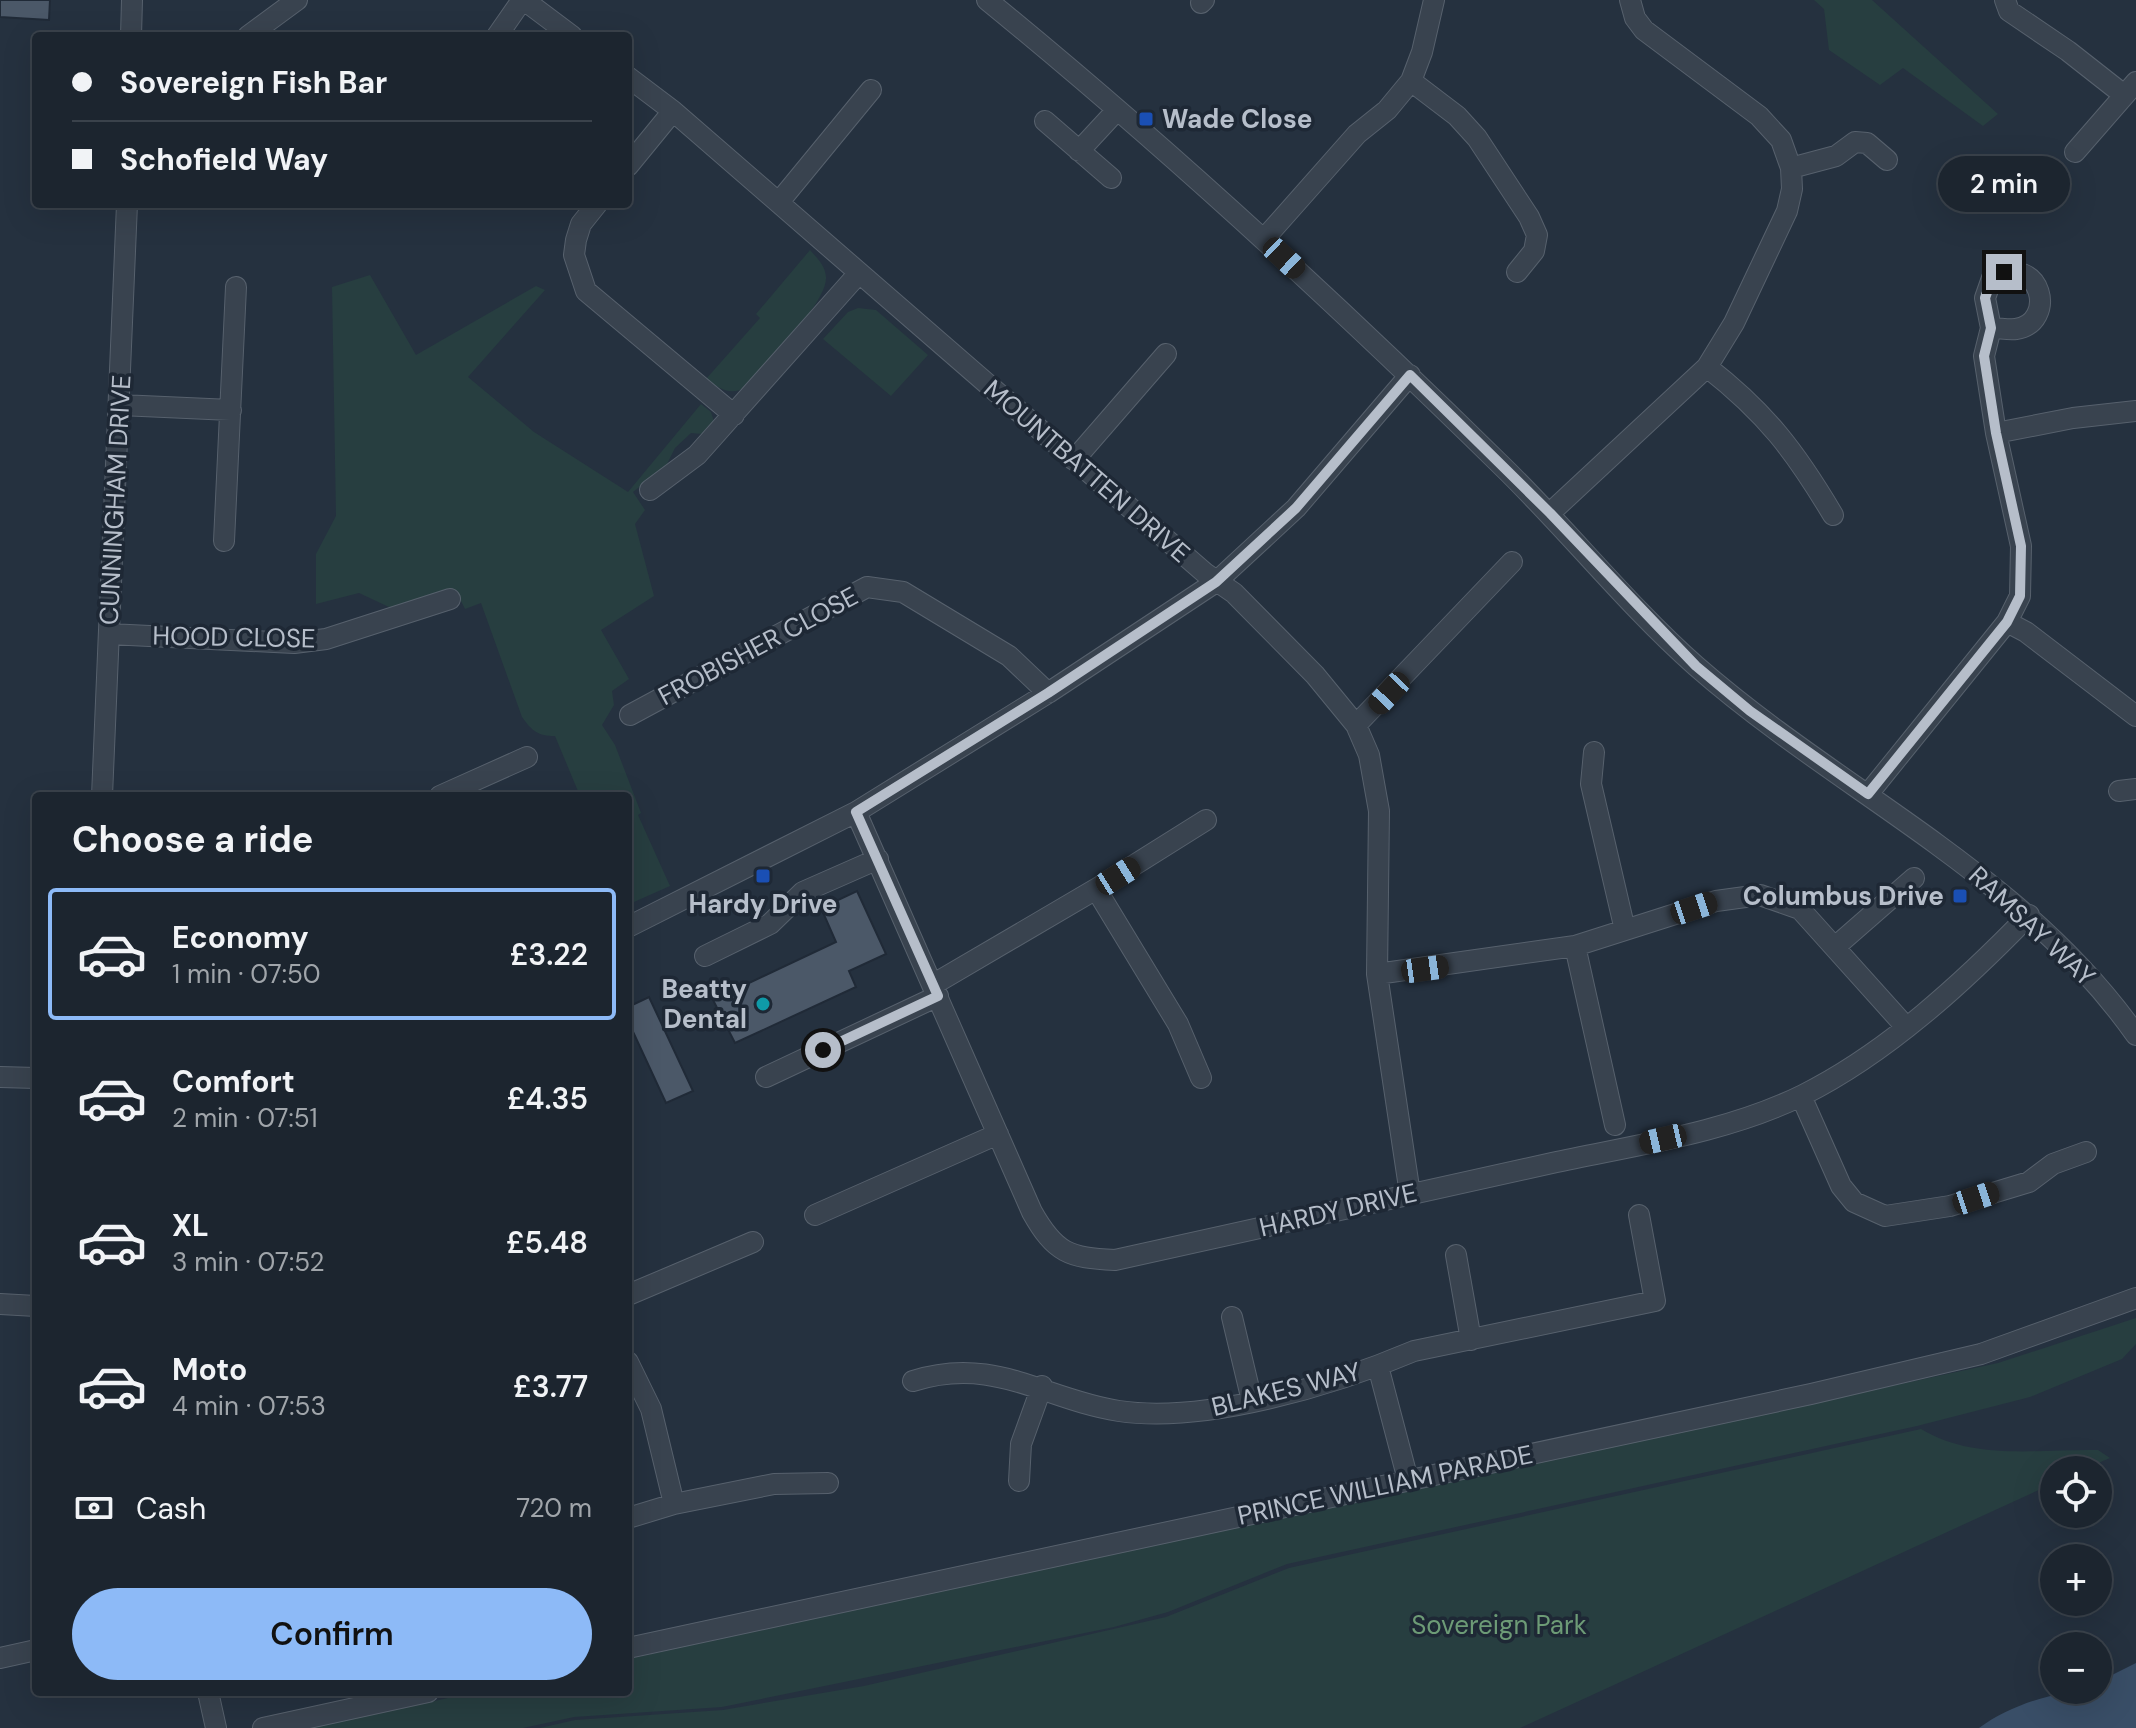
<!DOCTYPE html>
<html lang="en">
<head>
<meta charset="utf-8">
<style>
	:root { --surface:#1c252f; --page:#252d37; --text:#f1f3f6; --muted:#a0a5aa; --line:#3a424b; --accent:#8dbaf7 }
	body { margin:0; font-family:"DM Sans",sans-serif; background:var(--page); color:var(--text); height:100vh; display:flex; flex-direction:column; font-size:30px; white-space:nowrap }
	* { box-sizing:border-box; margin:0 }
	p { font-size:26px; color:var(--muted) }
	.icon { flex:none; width:44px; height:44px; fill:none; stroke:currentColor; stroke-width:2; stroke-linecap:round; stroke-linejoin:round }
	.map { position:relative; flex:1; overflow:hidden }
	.drawer { position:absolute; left:32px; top:792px; width:600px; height:904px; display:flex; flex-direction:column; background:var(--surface); border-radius:8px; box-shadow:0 8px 32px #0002,0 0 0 2px var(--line) }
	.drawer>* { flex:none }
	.hud { position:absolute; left:32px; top:32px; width:600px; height:176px; border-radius:8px; box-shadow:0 8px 32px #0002,0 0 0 2px var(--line); display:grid; align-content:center; height:176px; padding:0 40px; background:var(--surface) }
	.controls { position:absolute; left:2040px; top:1456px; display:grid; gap:16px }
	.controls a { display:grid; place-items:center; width:72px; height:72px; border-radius:50%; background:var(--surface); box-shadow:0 8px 32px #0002,0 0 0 2px var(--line); font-size:40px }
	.end { position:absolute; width:36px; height:36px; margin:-18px; border:10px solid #b6beca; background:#111; box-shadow:0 0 0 4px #111 }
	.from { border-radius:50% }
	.bubble { position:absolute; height:56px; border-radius:28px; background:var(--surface); box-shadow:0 8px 32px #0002,0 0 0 2px var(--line); font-size:26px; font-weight:600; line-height:56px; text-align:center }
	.car { position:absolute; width:24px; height:48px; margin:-24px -12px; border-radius:10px; box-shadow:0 0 6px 2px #0007; background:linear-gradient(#222 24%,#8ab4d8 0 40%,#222 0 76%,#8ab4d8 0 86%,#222 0) }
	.hud b { display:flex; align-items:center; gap:28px; height:76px; font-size:30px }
	.hud b+b { border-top:2px solid var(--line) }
	.hud i { width:20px; height:20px; background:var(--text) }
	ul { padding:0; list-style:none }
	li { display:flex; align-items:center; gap:24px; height:132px; margin:0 16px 12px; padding:0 24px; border:4px solid transparent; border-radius:8px }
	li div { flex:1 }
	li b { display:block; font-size:30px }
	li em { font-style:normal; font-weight:600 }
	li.selected { border-color:var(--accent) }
	li>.icon { width:72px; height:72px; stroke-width:1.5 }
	h2 { padding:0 40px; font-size:36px; line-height:96px }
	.pay { display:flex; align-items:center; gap:20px; height:88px; padding:0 40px; font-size:30px }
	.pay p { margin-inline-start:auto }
	.primary-button { display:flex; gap:16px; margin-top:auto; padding:16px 40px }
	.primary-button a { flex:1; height:92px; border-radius:48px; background:var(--accent); color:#111; font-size:32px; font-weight:600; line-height:92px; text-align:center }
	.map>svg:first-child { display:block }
</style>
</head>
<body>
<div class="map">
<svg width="2136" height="1728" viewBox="0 0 2136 1728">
	<rect width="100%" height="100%" fill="#25313f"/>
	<path fill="#273e40" d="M1814,0H1872L1998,114L1983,126L1903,68L1880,85L1829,50L1824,9Z
		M810,250C817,258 825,265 826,277C828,302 764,366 746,387C731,396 719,389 706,379L760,318L756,314Z
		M370,275L416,355L536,286L545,290L468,377L534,432L628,492L701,404L711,412L715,425L702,434L691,433L675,448L666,466L633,492L645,510L635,524L654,596L601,630L629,679L612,691L614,705L602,725L615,745L641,813L638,815L670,886L634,902L628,888V796H580L555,736C538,736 532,731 522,717L481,603L465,609L456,591L407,607H389L359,593L316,604V554L336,516L332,287Z
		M858,308L876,310L928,355L891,396L823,339L848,312Z
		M2136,1318V1344L2122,1359L2030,1397L1917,1426L1287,1564L1168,1612L1114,1627L722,1707L574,1717L523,1728H309L476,1692H628V1659L1998,1363Z
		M1921,1429C1974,1461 2038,1449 2098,1450L2110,1458L2082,1470H2054V1483L1520,1728H540L575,1720L723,1710L864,1686L1166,1617L1289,1568Z"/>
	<path fill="#394e67" d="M2136,1663V1728H1979C2012,1704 2058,1690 2098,1690V1682Z"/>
	<path fill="#4b5868" stroke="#202a37" stroke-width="2" d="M0,0H50L49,20L0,17Z
		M857,891L886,954L849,971L856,987L735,1043L713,1000L836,942L821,908Z
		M649,997L693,1091L666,1103L628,1021V1007Z"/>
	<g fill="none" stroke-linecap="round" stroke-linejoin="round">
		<defs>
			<path id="minor" d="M524,0L572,36
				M987,0C1166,146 1336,303 1501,465C1568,530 1627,605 1696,666C1841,793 2023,874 2136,1035
				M2005,0L2009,11L2068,51L2124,95
				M1201,3L1204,0
				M131,36L132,0
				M248,36L297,0
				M497,36L522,0
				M628,77L673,111L1205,573L1234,593L1315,675L1356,725L1369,755L1379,811L1377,974L1410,1194
				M1411,81L1457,116L1477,138L1529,217L1537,235L1534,251L1517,272
				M1045,121L1111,178
				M1079,151L1117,110
				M2075,152L2136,82
				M628,166L673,111
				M1791,168L1836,156L1855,142L1867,143L1887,160
				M779,202L871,90
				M597,204L581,224L576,240L574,255L586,291L734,415
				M1264,239L1357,134L1387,110L1411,81L1422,52L1434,0
				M1707,367C1766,413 1795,451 1833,515
				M120,405L231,410
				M1996,433L2073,418L2136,411
				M1074,460L1166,354
				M650,490L697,455L859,273
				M1550,513L1707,367L1734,323L1787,211L1792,189L1791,168L1781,140L1759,116L1644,30L1635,18L1630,0
				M224,541L236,287
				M2007,622L2026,632L2136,716
				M109,634L294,643L326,639L450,599
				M630,715L867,587L903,592L1009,656L1048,693
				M1356,725L1512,562
				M1594,752L1591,784L1625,930
				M2119,791L2136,789
				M1868,794L2007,622L2020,596L2021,546L1996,433L1984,356L1991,328L1985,298L1992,278C2043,252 2057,323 2016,329C2009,330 1999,328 1991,328
				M102,796L127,204
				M440,796L527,757
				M856,812L1032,1212C1055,1253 1069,1258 1115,1260C1261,1227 1407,1196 1552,1163C1635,1145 1726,1133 1803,1095C1887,1053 1964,982 2029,915
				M1096,889L1178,1024L1201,1078
				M628,927L856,812L1048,693L1216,582L1296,508L1410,375
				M1575,946L1615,1125
				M1835,947L1914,878
				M705,956L770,924L803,892L878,859
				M1377,974L1575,946L1716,901L1760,895L1800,909L1906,1027
				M934,984L1096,889L1206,820
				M0,1077L36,1078
				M766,1077L938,996
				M1801,1096L1841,1186L1854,1202L1885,1216L1950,1206L2029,1182L2053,1164L2086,1152
				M815,1215L998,1134
				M1456,1255L1471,1340
				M628,1295L753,1242
				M0,1304L36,1306
				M1232,1317L1252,1401
				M628,1362L651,1409L674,1504L774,1484L828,1483
				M1378,1366L1408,1480
				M913,1381C994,1355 1043,1399 1119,1411C1205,1424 1334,1385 1414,1351L1655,1301L1639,1215
				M1019,1481L1021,1444L1042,1386
				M628,1518L674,1504
				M628,1648L1811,1394L1981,1354L2136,1298
				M0,1658L36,1650
				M208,1692L216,1728
				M263,1728L428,1692"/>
		</defs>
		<use href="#minor" stroke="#57616d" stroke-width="22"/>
		<use href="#minor" stroke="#39434f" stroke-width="20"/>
	</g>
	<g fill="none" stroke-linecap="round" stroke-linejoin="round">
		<path stroke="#b6beca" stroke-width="10" d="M823,1050L938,996L856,812L1048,693L1216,582L1296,508L1410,375L1550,513L1696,666L1750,711L1868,794L2007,622L2020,596L2021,546L1996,433L1984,356L1991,328L1985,298L1992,278L2004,272"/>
	</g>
	<g fill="#1a4fb4" stroke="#1e2835" stroke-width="3">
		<rect x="1138" y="111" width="16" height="16" rx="4"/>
		<rect x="755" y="868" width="16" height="16" rx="4"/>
		<rect x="1952" y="888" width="16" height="16" rx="4"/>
	</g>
	<circle fill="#0f9aa8" stroke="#1e2835" stroke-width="3" cx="763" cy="1004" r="8"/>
	<g text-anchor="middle" stroke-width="7" stroke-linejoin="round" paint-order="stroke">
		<g font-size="26" font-weight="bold" fill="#b6beca" stroke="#1e2835" text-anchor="end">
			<text x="1162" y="128" text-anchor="start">Wade Close</text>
			<text x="1944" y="905">Columbus Drive</text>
			<text x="763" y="913" text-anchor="middle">Hardy Drive</text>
			<text x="747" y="998">Beatty<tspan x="747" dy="30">Dental</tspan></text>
		</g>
		<g font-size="26" fill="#b6beca" stroke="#1e2835">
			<text transform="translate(1087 471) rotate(41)" y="9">MOUNTBATTEN DRIVE</text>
			<text transform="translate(115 500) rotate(-87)" y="9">CUNNINGHAM DRIVE</text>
			<text transform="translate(234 637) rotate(1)" y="9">HOOD CLOSE</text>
			<text transform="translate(758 646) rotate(-28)" y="9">FROBISHER CLOSE</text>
			<text transform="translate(2032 926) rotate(43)" y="9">RAMSAY WAY</text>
			<text transform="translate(1338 1210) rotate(-13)" y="9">HARDY DRIVE</text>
			<text transform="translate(1286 1389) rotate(-14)" y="9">BLAKES WAY</text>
			<text transform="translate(1385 1485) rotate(-12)" y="9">PRINCE WILLIAM PARADE</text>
		</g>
		<g font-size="26" fill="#6d9b76" stroke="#1e2835">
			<text x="1499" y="1634">Sovereign Park</text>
		</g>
	</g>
</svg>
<div class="controls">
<a><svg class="icon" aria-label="locate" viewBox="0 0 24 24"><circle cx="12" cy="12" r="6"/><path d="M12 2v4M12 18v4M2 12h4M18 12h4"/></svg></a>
<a>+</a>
<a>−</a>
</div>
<i class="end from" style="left:823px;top:1050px"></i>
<i class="end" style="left:2004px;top:272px"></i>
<div class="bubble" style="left:1938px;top:156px;width:132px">2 min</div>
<i class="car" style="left:1284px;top:258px;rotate:133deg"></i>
<i class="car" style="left:1389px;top:693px;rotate:223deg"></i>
<i class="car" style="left:1118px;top:876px;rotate:58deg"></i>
<i class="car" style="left:1694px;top:908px;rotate:72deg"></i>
<i class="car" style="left:1425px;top:969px;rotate:82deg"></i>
<i class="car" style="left:1663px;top:1139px;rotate:257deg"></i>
<i class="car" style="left:1976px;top:1198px;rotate:72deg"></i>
<div class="hud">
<b><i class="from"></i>Sovereign Fish Bar</b>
<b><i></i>Schofield Way</b>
</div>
<section class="drawer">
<h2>Choose a ride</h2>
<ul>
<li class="selected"><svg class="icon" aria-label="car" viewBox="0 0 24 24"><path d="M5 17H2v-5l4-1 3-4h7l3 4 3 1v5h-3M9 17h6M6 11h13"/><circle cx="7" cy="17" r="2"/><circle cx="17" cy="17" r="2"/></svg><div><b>Economy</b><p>1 min · 07:50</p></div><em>£3.22</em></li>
<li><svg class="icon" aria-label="car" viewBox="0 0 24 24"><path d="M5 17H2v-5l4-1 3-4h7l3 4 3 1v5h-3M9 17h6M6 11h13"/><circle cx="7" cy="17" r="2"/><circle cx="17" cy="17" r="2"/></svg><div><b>Comfort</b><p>2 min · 07:51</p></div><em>£4.35</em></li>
<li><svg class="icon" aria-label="car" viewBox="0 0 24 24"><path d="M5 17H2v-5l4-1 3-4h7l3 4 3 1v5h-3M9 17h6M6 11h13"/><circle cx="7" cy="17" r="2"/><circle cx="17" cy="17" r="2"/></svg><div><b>XL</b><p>3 min · 07:52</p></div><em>£5.48</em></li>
<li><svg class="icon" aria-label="car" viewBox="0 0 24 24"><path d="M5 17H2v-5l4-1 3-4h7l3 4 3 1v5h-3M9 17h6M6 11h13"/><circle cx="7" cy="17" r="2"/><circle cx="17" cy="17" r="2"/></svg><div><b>Moto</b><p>4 min · 07:53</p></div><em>£3.77</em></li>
</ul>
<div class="pay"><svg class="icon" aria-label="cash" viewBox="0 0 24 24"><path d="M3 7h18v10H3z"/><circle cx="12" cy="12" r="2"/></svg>Cash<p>720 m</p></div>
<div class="primary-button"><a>Confirm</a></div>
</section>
</div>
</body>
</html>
